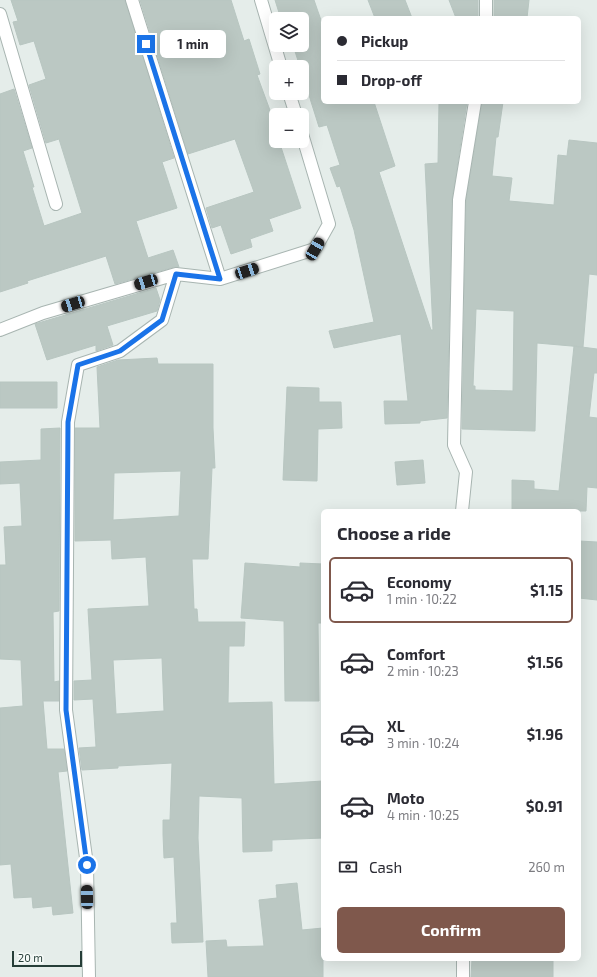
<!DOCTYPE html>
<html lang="en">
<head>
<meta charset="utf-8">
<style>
	:root { --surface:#fff; --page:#f7f7f7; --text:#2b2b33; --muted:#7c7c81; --line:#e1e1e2; --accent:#7f584c }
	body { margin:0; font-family:"Exo 2",sans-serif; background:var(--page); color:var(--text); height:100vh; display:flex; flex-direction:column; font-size:15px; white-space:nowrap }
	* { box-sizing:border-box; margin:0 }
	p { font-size:13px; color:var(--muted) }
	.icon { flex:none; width:22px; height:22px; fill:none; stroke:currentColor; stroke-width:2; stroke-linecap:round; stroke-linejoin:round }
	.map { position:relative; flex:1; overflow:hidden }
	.panel { position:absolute; left:321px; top:509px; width:260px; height:452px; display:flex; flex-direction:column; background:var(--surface); border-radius:6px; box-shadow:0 4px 16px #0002 }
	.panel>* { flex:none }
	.banner { position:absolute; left:321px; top:16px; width:260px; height:88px; border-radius:6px; box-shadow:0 4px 16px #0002; display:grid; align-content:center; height:88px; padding:0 16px; background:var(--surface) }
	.controls { position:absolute; left:269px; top:12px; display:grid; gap:8px }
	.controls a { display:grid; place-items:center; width:40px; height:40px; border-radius:6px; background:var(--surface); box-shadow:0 4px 16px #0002; font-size:20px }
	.scale { position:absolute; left:12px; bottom:10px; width:70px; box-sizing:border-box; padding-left:4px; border:2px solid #263e38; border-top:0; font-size:11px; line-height:14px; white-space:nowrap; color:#263e38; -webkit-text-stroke:3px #f6faf8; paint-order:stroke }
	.end { position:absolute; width:18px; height:18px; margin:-9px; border:5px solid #1a73e8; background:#fff; box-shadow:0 0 0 2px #fff }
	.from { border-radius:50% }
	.bubble { position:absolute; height:28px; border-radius:6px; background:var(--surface); box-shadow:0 4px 16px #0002; font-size:13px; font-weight:700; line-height:28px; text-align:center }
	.car { position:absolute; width:12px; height:24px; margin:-12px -6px; border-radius:5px; box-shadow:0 0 3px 1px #0007; background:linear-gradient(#222 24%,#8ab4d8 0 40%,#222 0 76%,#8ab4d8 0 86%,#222 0) }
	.banner b { display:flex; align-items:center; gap:14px; height:38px; font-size:15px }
	.banner b+b { border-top:1px solid var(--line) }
	.banner i { width:10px; height:10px; background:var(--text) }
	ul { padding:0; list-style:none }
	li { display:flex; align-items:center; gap:12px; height:66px; margin:0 8px 6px; padding:0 8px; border:2px solid transparent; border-radius:6px }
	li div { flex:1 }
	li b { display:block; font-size:15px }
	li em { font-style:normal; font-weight:700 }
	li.active { border-color:var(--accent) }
	li>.icon { width:36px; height:36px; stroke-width:1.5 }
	h2 { padding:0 16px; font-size:18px; line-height:48px }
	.pay { display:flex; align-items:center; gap:10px; height:44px; padding:0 16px; font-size:15px }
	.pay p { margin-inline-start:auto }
	.primary-button { display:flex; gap:8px; margin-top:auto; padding:8px 16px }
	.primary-button a { flex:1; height:46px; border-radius:6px; background:var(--accent); color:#fff; font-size:16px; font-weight:700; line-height:46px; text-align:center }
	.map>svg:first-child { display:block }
</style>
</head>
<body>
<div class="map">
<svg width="597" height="977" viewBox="0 0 597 977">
	<rect width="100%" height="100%" fill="#e5edea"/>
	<path fill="#bbc8c3" stroke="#b8c6c1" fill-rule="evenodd" d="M11,0H125L174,158L162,162L177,208L136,221L148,258L173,250L179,267H174L115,284L106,256L27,281L28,283L0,292V94L14,89L32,148L23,151L34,187H32L44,226L82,213L59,139L46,143L29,85L46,79L34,41L20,45L13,22L18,21Z
		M140,0H231L244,41L249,39L260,74L257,75L275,124H273L276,133V141H279L301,208L269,219L273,231L250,239L252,247L231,254L221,225L212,228L206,208L254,192L235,139L188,154Z
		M275,0H314L323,26V102H374L395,166L379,172L431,330H433L425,164L438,163L439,102H467L452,200L447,418L420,421V423L385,424L384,401H408L401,334L334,348L329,331L374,322L354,230L340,186L337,187L330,168L340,165L327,125L319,127L302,73V67H300L293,45H302V19H281Z
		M368,0H405L412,18H375Z
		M449,0H478V18H456Z
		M494,0H529L527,18H494Z
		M482,102H503L498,137H496L492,176L512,178L509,201L554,205L558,155L567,156L569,140L597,143V275L589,274L583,347L537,343L535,431L462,429L466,201ZM476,309L514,311L513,391L475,390V386H473Z
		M156,288L160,300L157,311L107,326L113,345L96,351V345L47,360L35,324Z
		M574,346L597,349V373H594L589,417L597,418V488L587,487L586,511H512V480L534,481V489L559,491Z
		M157,358L158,364H213V428L215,468H212L208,559H192L194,609H197L198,622H245L244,646H229L228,703L272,702L274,784L323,781V838L272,840V851L243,852L242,798L199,796L198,838L203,942L172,943L171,923H177L174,857L164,858L163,834V820H170L172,763L118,766V768L82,770L79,748L96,747L93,699L74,700V681L92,680L88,609L149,606L146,557L112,559L111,540L75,541V428H100L97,367L118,360ZM181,471L179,516L113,520L114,473ZM162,658L164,711L116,714L113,660Z
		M0,382H57V408H0Z
		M287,387L319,388V402H341L342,428L318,429L317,481L283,480Z
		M60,428L59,611L53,612L54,682L59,681V701H43L47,749H64L67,771L58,772L73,913L53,915L52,906L33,908L32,897L14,898L11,864L0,865V708L23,706L21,660L0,659V565H6L4,527L22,526L20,483L0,484V462L41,460V429Z
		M423,460L425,483L397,485L395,462Z
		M579,541L597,542V600L579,598Z
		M245,563L300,567V563L323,564V623H318L319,701H285L284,621L241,618Z
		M297,883L302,930L323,928V977H208L206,941L226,940L227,947L264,946L259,900L277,898L276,885Z
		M472,959H553V977H471Z"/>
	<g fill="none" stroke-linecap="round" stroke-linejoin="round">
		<defs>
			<path id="minor" d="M132,0L220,279
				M261,0L281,67
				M0,14L56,204
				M486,18V0
				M289,93L296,115
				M0,330L43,313L176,274L220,279L315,249L329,224L302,134
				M462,511L466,472L454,445L459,200L475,102
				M463,959V977
				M89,977L87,865L66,710L68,422L78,365L120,351L162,320L176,274"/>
		</defs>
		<use href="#minor" stroke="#a8b5b1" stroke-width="14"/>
		<use href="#minor" stroke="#fff" stroke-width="12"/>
	</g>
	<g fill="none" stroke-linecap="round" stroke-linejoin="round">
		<path stroke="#1a73e8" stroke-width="5" d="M87,865L66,710L68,422L78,365L120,351L162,320L176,274L220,279L146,44"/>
	</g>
</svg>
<div class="controls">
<a><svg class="icon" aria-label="layers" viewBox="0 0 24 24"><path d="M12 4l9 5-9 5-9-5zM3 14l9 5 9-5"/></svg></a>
<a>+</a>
<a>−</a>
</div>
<div class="scale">20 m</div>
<i class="end from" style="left:87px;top:865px"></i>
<i class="end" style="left:146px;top:44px"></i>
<div class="bubble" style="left:160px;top:30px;width:66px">1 min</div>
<i class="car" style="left:315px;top:249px;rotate:30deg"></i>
<i class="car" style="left:247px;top:271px;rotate:72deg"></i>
<i class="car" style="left:146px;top:282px;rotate:253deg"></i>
<i class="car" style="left:73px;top:304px;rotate:253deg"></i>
<i class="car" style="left:87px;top:897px;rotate:359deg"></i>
<div class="banner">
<b><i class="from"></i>Pickup</b>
<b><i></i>Drop-off</b>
</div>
<section class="panel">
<h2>Choose a ride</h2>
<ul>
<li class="active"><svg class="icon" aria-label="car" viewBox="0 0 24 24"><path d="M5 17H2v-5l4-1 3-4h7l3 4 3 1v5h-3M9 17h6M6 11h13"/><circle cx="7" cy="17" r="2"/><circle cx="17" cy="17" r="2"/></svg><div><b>Economy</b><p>1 min · 10:22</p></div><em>$1.15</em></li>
<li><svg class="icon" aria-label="car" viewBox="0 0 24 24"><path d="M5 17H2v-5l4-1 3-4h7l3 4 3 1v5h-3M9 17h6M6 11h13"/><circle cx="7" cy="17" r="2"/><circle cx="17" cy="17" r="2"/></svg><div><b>Comfort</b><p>2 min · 10:23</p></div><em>$1.56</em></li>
<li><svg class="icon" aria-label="car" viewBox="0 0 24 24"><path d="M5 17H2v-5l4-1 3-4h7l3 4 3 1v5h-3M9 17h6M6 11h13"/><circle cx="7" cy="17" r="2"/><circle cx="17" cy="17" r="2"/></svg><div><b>XL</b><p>3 min · 10:24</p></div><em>$1.96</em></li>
<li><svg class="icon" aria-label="car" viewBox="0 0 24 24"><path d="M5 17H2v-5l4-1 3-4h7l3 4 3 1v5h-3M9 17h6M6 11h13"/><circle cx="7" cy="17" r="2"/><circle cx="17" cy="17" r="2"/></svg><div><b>Moto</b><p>4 min · 10:25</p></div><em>$0.91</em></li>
</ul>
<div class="pay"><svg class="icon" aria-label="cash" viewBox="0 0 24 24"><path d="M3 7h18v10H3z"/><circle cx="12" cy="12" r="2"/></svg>Cash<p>260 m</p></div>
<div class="primary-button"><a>Confirm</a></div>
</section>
</div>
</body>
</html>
